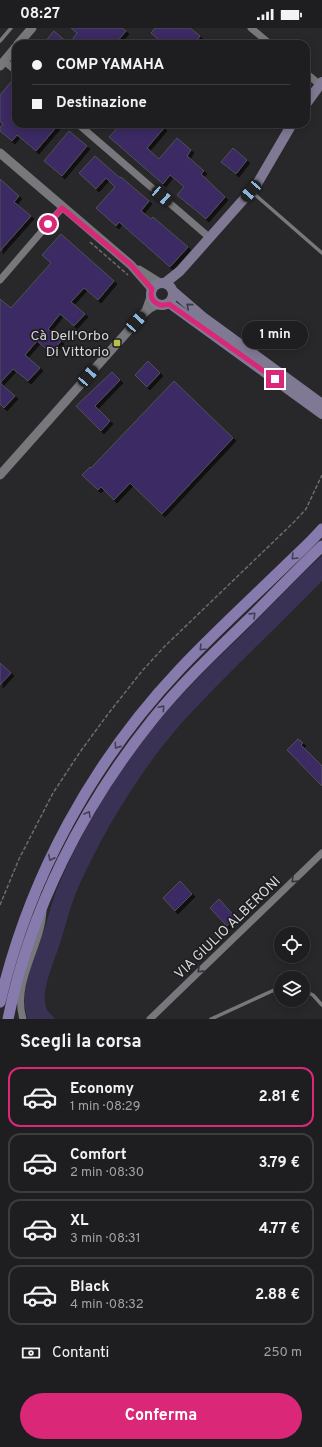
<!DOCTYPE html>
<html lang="it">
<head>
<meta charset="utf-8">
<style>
	:root { --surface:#1e1e20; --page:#2b2b2d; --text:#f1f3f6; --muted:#a1a2a5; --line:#3c3c3e; --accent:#db2777 }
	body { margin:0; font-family:Overpass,sans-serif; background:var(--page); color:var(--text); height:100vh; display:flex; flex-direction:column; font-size:15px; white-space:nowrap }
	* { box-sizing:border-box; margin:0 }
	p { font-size:13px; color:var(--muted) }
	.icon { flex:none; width:22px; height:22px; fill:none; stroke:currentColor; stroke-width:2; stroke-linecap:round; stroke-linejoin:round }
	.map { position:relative; height:991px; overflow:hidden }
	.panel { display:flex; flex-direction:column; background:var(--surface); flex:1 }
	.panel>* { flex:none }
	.hud { position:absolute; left:12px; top:12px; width:298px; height:88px; border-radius:12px; box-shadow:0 2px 10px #0003,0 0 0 1px var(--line); display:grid; align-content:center; height:88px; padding:0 20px; background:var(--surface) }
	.tools { position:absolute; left:274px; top:899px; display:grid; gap:8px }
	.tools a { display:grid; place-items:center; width:36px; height:36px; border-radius:50%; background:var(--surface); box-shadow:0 2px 10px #0003,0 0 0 1px var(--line); font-size:20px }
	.end { position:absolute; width:18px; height:18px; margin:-9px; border:5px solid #db2777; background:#fff; box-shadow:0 0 0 2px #fff }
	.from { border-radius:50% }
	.bubble { position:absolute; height:28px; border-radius:14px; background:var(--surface); box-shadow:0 2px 10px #0003,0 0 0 1px var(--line); font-size:13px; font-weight:700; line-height:28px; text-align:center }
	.car { position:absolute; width:12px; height:24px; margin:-12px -6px; border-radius:5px; box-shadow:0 0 3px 1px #0007; background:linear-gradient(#222 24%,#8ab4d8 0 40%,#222 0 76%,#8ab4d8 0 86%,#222 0) }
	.hud b { display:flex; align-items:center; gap:14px; height:38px; font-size:15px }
	.hud b+b { border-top:1px solid var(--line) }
	.hud i { width:10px; height:10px; background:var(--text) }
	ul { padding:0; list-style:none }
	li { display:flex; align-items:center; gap:12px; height:60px; margin:0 8px 6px; padding:0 12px; border:2px solid var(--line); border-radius:12px }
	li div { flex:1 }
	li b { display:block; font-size:15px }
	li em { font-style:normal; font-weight:700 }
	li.active { border-color:var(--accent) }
	li>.icon { width:36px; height:36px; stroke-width:1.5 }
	h2 { padding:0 20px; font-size:18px; line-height:48px }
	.pay { display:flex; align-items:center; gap:10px; height:44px; padding:0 20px; font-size:15px }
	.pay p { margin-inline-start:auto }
	.primary-button { display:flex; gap:8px; margin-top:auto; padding:8px 20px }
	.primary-button a { flex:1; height:46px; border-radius:24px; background:var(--accent); color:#fff; font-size:16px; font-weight:700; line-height:46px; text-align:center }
	.status { display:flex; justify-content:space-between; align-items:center; height:28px; padding:0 20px; background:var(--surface); direction:ltr }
	.status svg { height:11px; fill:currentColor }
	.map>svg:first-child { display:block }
</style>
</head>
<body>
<div class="status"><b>08:27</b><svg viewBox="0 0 49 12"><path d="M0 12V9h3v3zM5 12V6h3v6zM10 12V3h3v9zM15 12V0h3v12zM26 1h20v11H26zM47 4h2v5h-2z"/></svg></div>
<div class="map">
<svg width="322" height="991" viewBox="0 0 322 991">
	<defs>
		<filter id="shadow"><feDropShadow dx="3" dy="3" stdDeviation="0" flood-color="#0009"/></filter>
	</defs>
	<rect width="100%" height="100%" fill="#28282b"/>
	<path fill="#3a3254" d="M322,528V553C277,599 230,643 186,690C144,736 103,803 78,860C70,878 66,897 60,915C55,932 39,964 47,982C49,985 53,988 55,991H28C18,966 34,931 42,907C48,892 51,876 57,861C85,793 126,730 174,675C198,649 224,624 249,600C273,576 296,550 322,528Z"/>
	<path fill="#3b2b63" stroke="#515154" filter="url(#shadow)" d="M71,0H122L126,3L115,16H43L54,3L69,16L77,5Z
		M155,0H190L200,8L194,16H164L151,5Z
		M11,54L16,58V96H59L36,123L17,107L12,113L0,103V100L3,96L0,93V67Z
		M121,96H160L164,100L147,120L159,131L177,110L191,122L187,128L204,143L201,146L225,169L206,191L177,167L184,159L170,147L163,156L109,109Z
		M69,103L87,118L62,148L44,133Z
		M233,120L247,132L236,146L221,134Z
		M95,128L120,150L121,149L149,173L141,183L151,191L153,189L188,219L170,239L119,194L116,198L96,180L115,159L106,150L96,161L79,145Z
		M0,151L19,168L14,174L31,188L0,223Z
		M61,206L114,253L98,272L84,260L71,274L85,286L74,298L60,286L48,301L61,313L51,325L37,313L25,327L40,340L28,353L13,341L0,355L15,368L4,380L0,376V271L11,280L51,235L42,227Z
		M148,333L160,345L147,359L135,347Z
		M112,344L120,352L95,378L110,393L101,403L76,378Z
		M174,353L233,410L162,486L130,455L114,472L101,459L98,462L82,447L90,439L91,440Z
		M0,635L11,645L0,657Z
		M298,711L303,715L301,717L322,738V758L287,722Z
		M180,853L192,866L175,883L163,870Z
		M219,871L236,890L227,898L210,880Z"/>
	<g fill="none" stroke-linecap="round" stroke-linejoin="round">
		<path stroke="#6c6c6f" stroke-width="1.5" stroke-dasharray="4 2" stroke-linecap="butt" d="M90,214L128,247
			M0,877L19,831L53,765L80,724L108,686L142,643L164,619L294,494L306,481L322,447"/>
		<path stroke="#78777b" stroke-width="3.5" d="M0,13L11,0
			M252,164L322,225
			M303,962L313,967L322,977
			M211,991L272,963L281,960"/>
		<path stroke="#78777b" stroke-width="7" d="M251,0L270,16
			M4,33L16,43
			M306,45L320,57
			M78,96L210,210
			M0,252L62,180
			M23,991C12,954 41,919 43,883
			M150,991L322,825"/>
		<path stroke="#78777b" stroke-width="9" d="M18,16L32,0
			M0,38L16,19
			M0,125L131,237L152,261
			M139,242L160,255
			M146,283L151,269
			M0,447L145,284L150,280L158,276"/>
		<path stroke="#807994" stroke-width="10" d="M306,76L322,54
			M151 266a11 11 0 1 1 22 0a11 11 0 1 1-22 0Z
			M165,255L180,243L251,163L257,156L292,96
			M174,264L203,289L322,376
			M169,275L322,386"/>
		<path stroke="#877bad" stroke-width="11" d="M0,974C29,850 92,734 180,641C213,606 249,573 283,540C296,527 310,515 322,501
			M8,991C30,882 83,778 153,691C182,655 216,623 249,591C273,567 297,542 322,518"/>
	</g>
	<defs><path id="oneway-chevron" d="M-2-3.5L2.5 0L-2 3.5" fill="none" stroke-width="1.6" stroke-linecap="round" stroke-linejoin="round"/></defs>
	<use stroke="#3b3944" href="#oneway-chevron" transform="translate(189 278) rotate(-139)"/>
	<g stroke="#433f52">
		<use href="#oneway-chevron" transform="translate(294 529) rotate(135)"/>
		<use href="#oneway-chevron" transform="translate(253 587) rotate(-44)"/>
		<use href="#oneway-chevron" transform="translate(202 620) rotate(135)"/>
		<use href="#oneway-chevron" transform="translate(162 680) rotate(-49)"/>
		<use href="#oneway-chevron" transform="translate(117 718) rotate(125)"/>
		<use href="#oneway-chevron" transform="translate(88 786) rotate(-60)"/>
		<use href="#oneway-chevron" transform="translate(51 830) rotate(116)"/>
	</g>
	<g stroke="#343438">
		<use href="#oneway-chevron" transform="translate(294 852) rotate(136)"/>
		<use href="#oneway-chevron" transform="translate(200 942) rotate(136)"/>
	</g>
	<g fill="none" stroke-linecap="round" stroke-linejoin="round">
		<path stroke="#db2777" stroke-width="5" d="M48,196L62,180L131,237L152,261C148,272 158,280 169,276L275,351"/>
	</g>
	<rect fill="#b7c148" stroke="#1e1e21" stroke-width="1.5" x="113" y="311" width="8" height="8" rx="2"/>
	<g text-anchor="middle" stroke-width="3.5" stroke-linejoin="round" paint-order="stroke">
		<g font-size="14" fill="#d8d8da" stroke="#1e1e21" text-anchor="end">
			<text x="109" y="312">Cà Dell'Orbo<tspan x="109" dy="16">Di Vittorio</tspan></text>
		</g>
		<g font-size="14" fill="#d8d8da" stroke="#1e1e21">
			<text transform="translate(227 899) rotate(-44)" y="5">VIA GIULIO ALBERONI</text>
		</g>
	</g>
</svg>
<div class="tools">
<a><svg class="icon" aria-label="locate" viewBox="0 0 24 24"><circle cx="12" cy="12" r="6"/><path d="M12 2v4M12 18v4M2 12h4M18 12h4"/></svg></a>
<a><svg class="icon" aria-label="layers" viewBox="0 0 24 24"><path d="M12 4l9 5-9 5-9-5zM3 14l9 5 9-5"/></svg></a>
</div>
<i class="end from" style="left:48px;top:196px"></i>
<i class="end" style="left:275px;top:351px"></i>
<div class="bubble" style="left:242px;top:293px;width:66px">1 min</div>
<i class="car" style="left:251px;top:163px;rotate:221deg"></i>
<i class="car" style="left:162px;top:168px;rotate:131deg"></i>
<i class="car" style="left:136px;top:294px;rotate:42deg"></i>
<i class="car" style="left:88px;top:348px;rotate:41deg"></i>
<div class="hud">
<b><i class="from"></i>COMP YAMAHA</b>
<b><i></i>Destinazione</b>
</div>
</div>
<section class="panel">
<h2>Scegli la corsa</h2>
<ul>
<li class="active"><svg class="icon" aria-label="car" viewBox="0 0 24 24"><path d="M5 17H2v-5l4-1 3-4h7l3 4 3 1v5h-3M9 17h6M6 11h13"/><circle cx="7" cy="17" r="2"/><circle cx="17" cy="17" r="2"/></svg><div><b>Economy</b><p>1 min · 08:29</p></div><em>2.81 €</em></li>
<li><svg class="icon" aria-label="car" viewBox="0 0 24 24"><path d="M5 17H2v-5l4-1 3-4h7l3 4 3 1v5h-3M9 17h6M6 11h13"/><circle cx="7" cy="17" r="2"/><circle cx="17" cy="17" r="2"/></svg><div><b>Comfort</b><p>2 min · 08:30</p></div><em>3.79 €</em></li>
<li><svg class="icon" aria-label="car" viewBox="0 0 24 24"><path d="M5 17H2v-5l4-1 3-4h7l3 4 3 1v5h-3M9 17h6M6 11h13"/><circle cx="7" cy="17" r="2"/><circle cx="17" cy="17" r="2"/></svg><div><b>XL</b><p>3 min · 08:31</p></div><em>4.77 €</em></li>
<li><svg class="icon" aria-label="car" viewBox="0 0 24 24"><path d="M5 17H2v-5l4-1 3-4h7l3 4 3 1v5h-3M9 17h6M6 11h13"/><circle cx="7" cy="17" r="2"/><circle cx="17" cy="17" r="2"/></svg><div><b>Black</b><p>4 min · 08:32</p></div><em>2.88 €</em></li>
</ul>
<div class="pay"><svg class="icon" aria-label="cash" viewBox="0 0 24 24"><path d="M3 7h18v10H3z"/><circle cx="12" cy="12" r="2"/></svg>Contanti<p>250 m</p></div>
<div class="primary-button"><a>Conferma</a></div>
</section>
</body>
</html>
